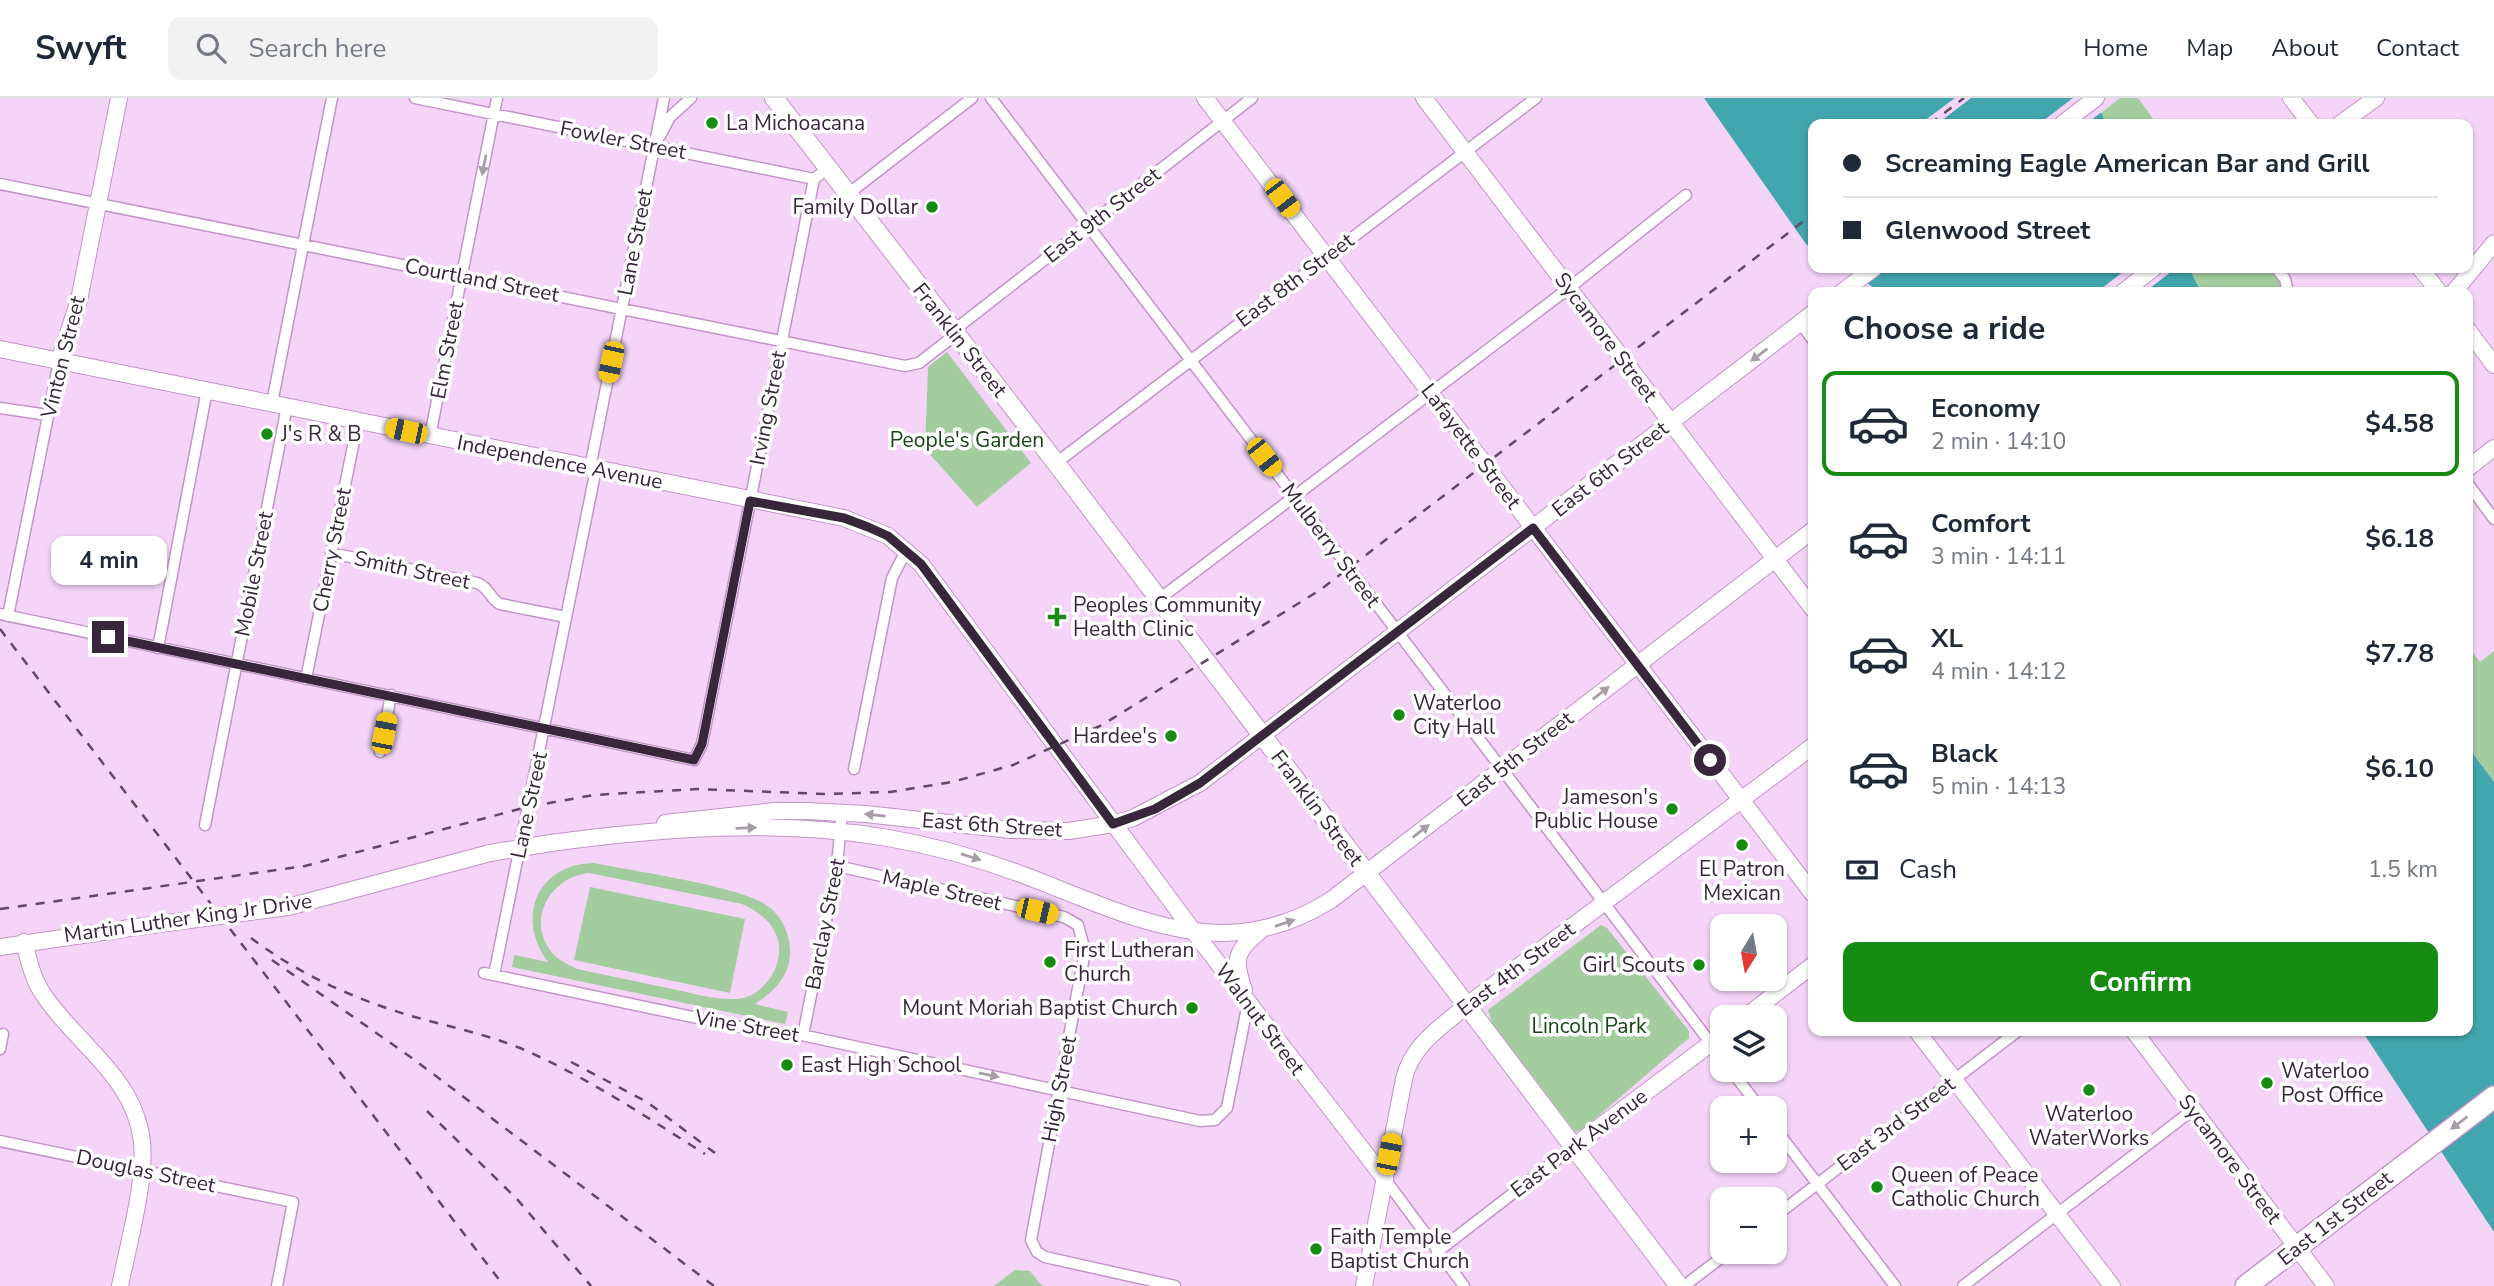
<!DOCTYPE html>
<html lang="en">
<head>
<meta charset="utf-8">
<style>
	:root { --surface:#fff; --page:#f2f2f3; --text:#1f2937; --muted:#747a83; --line:#e0e1e3; --accent:#168b11 }
	body { margin:0; font-family:"Nunito Sans",sans-serif; background:var(--page); color:var(--text); height:100vh; display:flex; flex-direction:column; font-size:26px; white-space:nowrap }
	* { box-sizing:border-box; margin:0 }
	p { font-size:23px; color:var(--muted) }
	.icon { flex:none; width:38px; height:38px; fill:none; stroke:currentColor; stroke-width:2; stroke-linecap:round; stroke-linejoin:round }
	.map { position:relative; flex:1; overflow:hidden }
	.drawer { position:absolute; left:1808px; top:189px; width:665px; height:749px; display:flex; flex-direction:column; background:var(--surface); border-radius:14px; box-shadow:0 2px 5px #0004 }
	.drawer>* { flex:none }
	.banner { position:absolute; left:1808px; top:21px; width:665px; height:154px; border-radius:14px; box-shadow:0 2px 5px #0004; display:grid; align-content:center; height:154px; padding:0 35px; background:var(--surface) }
	.needle { width:46px; rotate:191deg }
	.buttons { position:absolute; left:1710px; top:816px; display:grid; gap:14px }
	.buttons a { display:grid; place-items:center; width:77px; height:77px; border-radius:14px; background:var(--surface); box-shadow:0 2px 5px #0004; font-size:35px }
	.end { position:absolute; width:32px; height:32px; margin:-16px; border:9px solid #39263c; background:#fff; box-shadow:0 0 0 4px #fff }
	.from { border-radius:50% }
	.bubble { position:absolute; height:49px; border-radius:14px; background:var(--surface); box-shadow:0 2px 5px #0004; font-size:23px; font-weight:700; line-height:49px; text-align:center }
	.car { position:absolute; width:21px; height:42px; margin:-21px -10px; border-radius:9px; box-shadow:0 0 5px 2px #0007; background:linear-gradient(#f5c518 24%,#345 0 40%,#f5c518 0 76%,#345 0 86%,#f5c518 0) }
	.banner b { display:flex; align-items:center; gap:24px; height:66px; font-size:26px }
	.banner b+b { border-top:2px solid var(--line) }
	.banner i { width:18px; height:18px; background:var(--text) }
	ul { padding:0; list-style:none }
	li { display:flex; align-items:center; gap:21px; height:105px; margin:0 14px 10px; padding:0 21px; border:4px solid transparent; border-radius:14px }
	li div { flex:1 }
	li b { display:block; font-size:26px }
	li em { font-style:normal; font-weight:700 }
	li.current { border-color:var(--accent) }
	li>.icon { width:63px; height:63px; stroke-width:1.5 }
	h2 { padding:0 35px; font-size:32px; line-height:84px }
	.pay { display:flex; align-items:center; gap:18px; height:77px; padding:0 35px; font-size:26px }
	.pay p { margin-inline-start:auto }
	.cta { display:flex; gap:14px; margin-top:auto; padding:14px 35px }
	.cta a { flex:1; height:80px; border-radius:14px; background:var(--accent); color:#fff; font-size:28px; font-weight:700; line-height:80px; text-align:center }
	header { display:flex; align-items:center; gap:42px; box-sizing:border-box; height:98px; padding:0 35px; background:var(--surface); border-bottom:2px solid var(--line) }
	header strong { font-size:33px }
	nav { display:flex; gap:38px; margin-inline-start:auto; font-size:24px }
	.search { width:490px; height:63px; background:var(--page); display:flex; align-items:center; gap:18px; box-sizing:border-box; padding:0 24px; border-radius:14px; color:var(--muted); font-size:26px }
	.map>svg:first-child { display:block }
</style>
</head>
<body>
<header>
<strong>Swyft</strong>
<div class="search"><svg class="icon" aria-label="search" viewBox="0 0 24 24"><circle cx="10" cy="10" r="6"/><path d="M15 15l6 6"/></svg>Search here</div>
<nav><a>Home</a><a>Map</a><a>About</a><a>Contact</a></nav>
</header>
<div class="map">
<svg width="2494" height="1188" viewBox="0 0 2494 1188">
	<rect width="100%" height="100%" fill="#f4d5f8"/>
	<path fill="#a3cc9f" fill-rule="evenodd" d="M2120,0H2138L2157,26H2106L2100,16Z
		M2189,170H2270L2279,182L2283,194H2201Z
		M947,254L1031,365L977,409L925,351L928,269Z
		M2468,548L2480,564L2494,553V684L2468,649Z
		M594,765C631,773 744,788 769,809C782,819 789,835 790,851C791,877 775,893 755,906L788,914L785,926L512,869L514,857L548,864C515,820 537,766 594,765ZM589,775L742,806C760,814 777,827 779,848C781,873 761,900 736,901C716,902 696,896 677,892C644,885 610,878 577,871C567,866 556,861 550,852C526,819 553,778 589,775Z
		M590,789L745,821L730,895L574,862Z
		M1601,827L1607,830L1689,933V940L1583,1031L1575,1034L1492,925L1488,912Z
		M1015,1172L1030,1173L1042,1188H994Z"/>
	<path fill="#41a6ae" d="M1704,0H2095L2106,26H1813V151L1806,146Z
		M1845,170H2189L2201,194H1880Z
		M2468,649L2494,684V1134L2362,933H2468Z"/>
	<path fill="#f4d5f8" d="M1955,0H1971L1937,26H1920Z
		M2073,0H2098L2103,13L2086,26H2039Z
		M2128,170H2176L2145,194H2097Z"/>
	<g fill="none" stroke-linecap="round" stroke-linejoin="round">
		<defs>
			<path id="street" d="M415,0L814,81L828,70
				M991,0L1722,960
				M660,38L670,19L691,0
				M0,86L905,268L919,265L955,237
				M848,96L972,0
				M2276,170L2285,181L2288,194
				M1800,225L1813,242
				M953,233L1252,0
				M272,305L332,0
				M0,310L48,317
				M430,338L497,0
				M1056,365L1536,0
				M590,370L664,0
				M2468,386L2494,421
				M331,455L477,485C489,489 490,501 500,506L566,519
				M1158,502L1569,190L1686,97
				M0,516L694,662L702,646L814,81
				M8,518L59,263
				M158,550L207,292
				M306,581L358,323
				M380,654L391,597
				M854,671L892,480L906,453
				M205,727L287,308
				M837,768L1064,819L1078,827L1085,853L1031,1142L1037,1154L1045,1159L1175,1188
				M484,875L764,934L797,936L1200,1023L1215,1022L1227,1010L1248,905
				M494,877L596,371
				M803,937L837,768L842,714
				M0,951L3,936
				M1730,971L1760,1010
				M1774,1029L1895,1188
				M0,1043L293,1104L277,1188
				M1385,1081L1464,1188
				M1774,1119L2018,933
				M1437,1154L1573,1049
				M1684,1188L1730,1153
				M1963,1188L2194,1011"/>
			<path id="secondary" d="M1205,0L1813,796
				M1424,0L1813,511
				M2291,0L2311,26
				M2062,26L2096,0
				M2340,26L2376,0
				M2420,170L2439,194
				M1842,194L1874,170
				M2123,194L2154,170
				M2454,194L2494,145
				M2468,232L2494,267
				M0,251L844,420L888,438L921,466L1194,834L1385,1081
				M59,263L79,202L119,0
				M2468,370L2494,350
				M665,725L775,713H806L866,716L1011,732L1069,733L1113,726L1133,720L1200,685L1813,215
				M551,745C661,730 778,721 888,740C935,748 981,761 1026,778C1131,818 1223,870 1331,802L1813,432
				M288,809L490,755
				M24,844C29,863 33,883 45,899C79,948 135,980 142,1044C146,1084 128,1147 120,1188
				M0,849L137,829
				M1244,892C1234,863 1234,854 1259,834
				M1745,919L1813,867
				M1917,933L2112,1188
				M2134,933L2326,1188
				M1573,1049L1722,937
				M1364,1188L1404,981C1411,948 1441,929 1466,908L1813,648"/>
			<path id="primary" d="M774,0L1056,365L1679,1188"/>
			<path id="highway" d="M2246,1188L2494,999"/>
		</defs>
		<use href="#street" stroke="#c493ca" stroke-width="13"/>
		<use href="#secondary" stroke="#c493ca" stroke-width="18"/>
		<use href="#primary" stroke="#c493ca" stroke-width="20"/>
		<use href="#highway" stroke="#c493ca" stroke-width="24"/>
		<use href="#street" stroke="#fff" stroke-width="10"/>
		<use href="#secondary" stroke="#fff" stroke-width="16"/>
		<use href="#primary" stroke="#fff" stroke-width="18"/>
		<use href="#highway" stroke="#fff" stroke-width="21"/>
		<path stroke="#5f4a63" stroke-width="2.5" stroke-dasharray="9 9" stroke-linecap="butt" d="M1930,26L1964,0
			M0,531L504,1188
			M0,811L305,768L527,709L594,697L697,691L825,696L890,694L952,684L1013,667L1102,627L1320,492L1813,116
			M251,840C297,875 352,900 408,917C445,928 483,935 520,950C585,978 645,1018 705,1056
			M272,862L412,960L714,1188
			M571,964L647,1004L715,1055
			M427,1013L517,1101L591,1188"/>
		<defs>
			<path id="secondary-bridge" d="M490,755L551,745
				M137,829L288,809"/>
		</defs>
		<use href="#secondary-bridge" stroke="#c493ca" stroke-width="18" stroke-linecap="butt"/>
		<use href="#secondary-bridge" stroke="#fff" stroke-width="16"/>
	</g>
	<defs><path id="oneway-solid" d="M-6-.8H1V-3.2L6.5 0L1 3.2V.8H-6Z" transform="scale(1.75)"/></defs>
	<g fill="#a69da7">
		<use href="#oneway-solid" transform="translate(484 67) rotate(101)"/>
		<use href="#oneway-solid" transform="translate(1759 257) rotate(143)"/>
		<use href="#oneway-solid" transform="translate(1601 595) rotate(-38)"/>
		<use href="#oneway-solid" transform="translate(875 717) rotate(-174)"/>
		<use href="#oneway-solid" transform="translate(746 730) rotate(-2)"/>
		<use href="#oneway-solid" transform="translate(1421 733) rotate(-38)"/>
		<use href="#oneway-solid" transform="translate(971 759) rotate(17)"/>
		<use href="#oneway-solid" transform="translate(1285 825) rotate(-19)"/>
		<use href="#oneway-solid" transform="translate(989 977) rotate(12)"/>
		<use href="#oneway-solid" transform="translate(2459 1025) rotate(143)"/>
	</g>
	<g fill="none" stroke-linecap="round" stroke-linejoin="round">
		<path stroke="#39263c" stroke-width="9" d="M108,539L694,662L702,646L750,403L844,420L868,429L888,438L921,466L1113,726L1155,711L1200,685L1533,430L1710,662"/>
	</g>
	<g fill="#168b11" stroke="#fff" stroke-width="2.5">
		<circle cx="712" cy="25" r="7"/>
		<circle cx="932" cy="109" r="7"/>
		<circle cx="267" cy="336" r="7"/>
		<path d="M1053.5 508.5h7v7h7v7h-7v7h-7v-7h-7v-7h7z"/>
		<circle cx="1399" cy="617" r="7"/>
		<circle cx="1171" cy="638" r="7"/>
		<circle cx="1672" cy="711" r="7"/>
		<circle cx="1742" cy="747" r="7"/>
		<circle cx="1050" cy="864" r="7"/>
		<circle cx="1699" cy="867" r="7"/>
		<circle cx="1192" cy="910" r="7"/>
		<circle cx="787" cy="967" r="7"/>
		<circle cx="2267" cy="985" r="7"/>
		<circle cx="2089" cy="992" r="7"/>
		<circle cx="1877" cy="1089" r="7"/>
		<circle cx="1316" cy="1151" r="7"/>
	</g>
	<g text-anchor="middle" stroke-width="7" stroke-linejoin="round" paint-order="stroke">
		<g font-size="21" fill="#39263c" stroke="#fff" text-anchor="start">
			<text x="726" y="32">La Michoacana</text>
			<text x="918" y="116" text-anchor="end">Family Dollar</text>
			<text x="281" y="343">J's R &amp; B</text>
			<text x="1073" y="514">Peoples Community<tspan x="1073" dy="24">Health Clinic</tspan></text>
			<text x="1413" y="612">Waterloo<tspan x="1413" dy="24">City Hall</tspan></text>
			<text x="1157" y="645" text-anchor="end">Hardee's</text>
			<text x="1658" y="706" text-anchor="end">Jameson's<tspan x="1658" dy="24">Public House</tspan></text>
			<text x="1742" y="778" text-anchor="middle">El Patron<tspan x="1742" dy="24">Mexican</tspan></text>
			<text x="1064" y="859">First Lutheran<tspan x="1064" dy="24">Church</tspan></text>
			<text x="1685" y="874" text-anchor="end">Girl Scouts</text>
			<text x="1178" y="917" text-anchor="end">Mount Moriah Baptist Church</text>
			<text x="801" y="974">East High School</text>
			<text x="2281" y="980">Waterloo<tspan x="2281" dy="24">Post Office</tspan></text>
			<text x="2089" y="1023" text-anchor="middle">Waterloo<tspan x="2089" dy="24">WaterWorks</tspan></text>
			<text x="1891" y="1084">Queen of Peace<tspan x="1891" dy="24">Catholic Church</tspan></text>
			<text x="1330" y="1146">Faith Temple<tspan x="1330" dy="24">Baptist Church</tspan></text>
		</g>
		<g font-size="21" fill="#39263c" stroke="#fff">
			<text transform="translate(623 42) rotate(11)" y="7">Fowler Street</text>
			<text transform="translate(1102 117) rotate(-38)" y="7">East 9th Street</text>
			<text transform="translate(635 144) rotate(-79)" y="7">Lane Street</text>
			<text transform="translate(482 182) rotate(11)" y="7">Courtland Street</text>
			<text transform="translate(1295 182) rotate(-37)" y="7">East 8th Street</text>
			<text transform="translate(1606 239) rotate(53)" y="7">Sycamore Street</text>
			<text transform="translate(960 242) rotate(52)" y="7">Franklin Street</text>
			<text transform="translate(447 252) rotate(-79)" y="7">Elm Street</text>
			<text transform="translate(63 259) rotate(-76)" y="7">Vinton Street</text>
			<text transform="translate(768 310) rotate(-79)" y="7">Irving Street</text>
			<text transform="translate(1471 348) rotate(53)" y="7">Lafayette Street</text>
			<text transform="translate(560 364) rotate(11)" y="7">Independence Avenue</text>
			<text transform="translate(1610 371) rotate(-38)" y="7">East 6th Street</text>
			<text transform="translate(1331 447) rotate(53)" y="7">Mulberry Street</text>
			<text transform="translate(332 452) rotate(-79)" y="7">Cherry Street</text>
			<text transform="translate(412 472) rotate(12)" y="7">Smith Street</text>
			<text transform="translate(254 476) rotate(-79)" y="7">Mobile Street</text>
			<text transform="translate(1515 661) rotate(-38)" y="7">East 5th Street</text>
			<text transform="translate(529 707) rotate(-78)" y="7">Lane Street</text>
			<text transform="translate(1317 710) rotate(53)" y="7">Franklin Street</text>
			<text transform="translate(992 727) rotate(4)" y="7">East 6th Street</text>
			<text transform="translate(942 792) rotate(13)" y="7">Maple Street</text>
			<text transform="translate(188 820) rotate(-8)" y="7">Martin Luther King Jr Drive</text>
			<text transform="translate(825 826) rotate(-79)" y="7">Barclay Street</text>
			<text transform="translate(1516 871) rotate(-37)" y="7">East 4th Street</text>
			<text transform="translate(1260 921) rotate(53)" y="7">Walnut Street</text>
			<text transform="translate(747 928) rotate(10)" y="7">Vine Street</text>
			<text transform="translate(1059 991) rotate(-79)" y="7">High Street</text>
			<text transform="translate(1896 1026) rotate(-37)" y="7">East 3rd Street</text>
			<text transform="translate(1579 1045) rotate(-37)" y="7">East Park Avenue</text>
			<text transform="translate(2230 1061) rotate(53)" y="7">Sycamore Street</text>
			<text transform="translate(146 1073) rotate(12)" y="7">Douglas Street</text>
			<text transform="translate(2335 1120) rotate(-38)" y="7">East 1st Street</text>
		</g>
		<g font-size="21" fill="#134611" stroke="#fff">
			<text x="967" y="349">People's Garden</text>
			<text x="1589" y="935">Lincoln Park</text>
		</g>
	</g>
</svg>
<div class="buttons">
<a><svg class="needle" viewBox="-14 -14 28 28"><path d="M0-13l5 13h-10z" fill="#e53935"/><path d="M0 13l5-13h-10z" fill="#747a83"/></svg></a>
<a><svg class="icon" aria-label="layers" viewBox="0 0 24 24"><path d="M12 4l9 5-9 5-9-5zM3 14l9 5 9-5"/></svg></a>
<a>+</a>
<a>−</a>
</div>
<i class="end from" style="left:1710px;top:662px"></i>
<i class="end" style="left:108px;top:539px"></i>
<div class="bubble" style="left:51px;top:438px;width:116px">4 min</div>
<i class="car" style="left:1282px;top:100px;rotate:143deg"></i>
<i class="car" style="left:611px;top:264px;rotate:192deg"></i>
<i class="car" style="left:406px;top:333px;rotate:282deg"></i>
<i class="car" style="left:1264px;top:359px;rotate:142deg"></i>
<i class="car" style="left:384px;top:635px;rotate:11deg"></i>
<i class="car" style="left:1037px;top:813px;rotate:103deg"></i>
<i class="car" style="left:1389px;top:1056px;rotate:11deg"></i>
<div class="banner">
<b><i class="from"></i>Screaming Eagle American Bar and Grill</b>
<b><i></i>Glenwood Street</b>
</div>
<section class="drawer">
<h2>Choose a ride</h2>
<ul>
<li class="current"><svg class="icon" aria-label="car" viewBox="0 0 24 24"><path d="M5 17H2v-5l4-1 3-4h7l3 4 3 1v5h-3M9 17h6M6 11h13"/><circle cx="7" cy="17" r="2"/><circle cx="17" cy="17" r="2"/></svg><div><b>Economy</b><p>2 min · 14:10</p></div><em>$4.58</em></li>
<li><svg class="icon" aria-label="car" viewBox="0 0 24 24"><path d="M5 17H2v-5l4-1 3-4h7l3 4 3 1v5h-3M9 17h6M6 11h13"/><circle cx="7" cy="17" r="2"/><circle cx="17" cy="17" r="2"/></svg><div><b>Comfort</b><p>3 min · 14:11</p></div><em>$6.18</em></li>
<li><svg class="icon" aria-label="car" viewBox="0 0 24 24"><path d="M5 17H2v-5l4-1 3-4h7l3 4 3 1v5h-3M9 17h6M6 11h13"/><circle cx="7" cy="17" r="2"/><circle cx="17" cy="17" r="2"/></svg><div><b>XL</b><p>4 min · 14:12</p></div><em>$7.78</em></li>
<li><svg class="icon" aria-label="car" viewBox="0 0 24 24"><path d="M5 17H2v-5l4-1 3-4h7l3 4 3 1v5h-3M9 17h6M6 11h13"/><circle cx="7" cy="17" r="2"/><circle cx="17" cy="17" r="2"/></svg><div><b>Black</b><p>5 min · 14:13</p></div><em>$6.10</em></li>
</ul>
<div class="pay"><svg class="icon" aria-label="cash" viewBox="0 0 24 24"><path d="M3 7h18v10H3z"/><circle cx="12" cy="12" r="2"/></svg>Cash<p>1.5 km</p></div>
<div class="cta"><a>Confirm</a></div>
</section>
</div>
</body>
</html>
